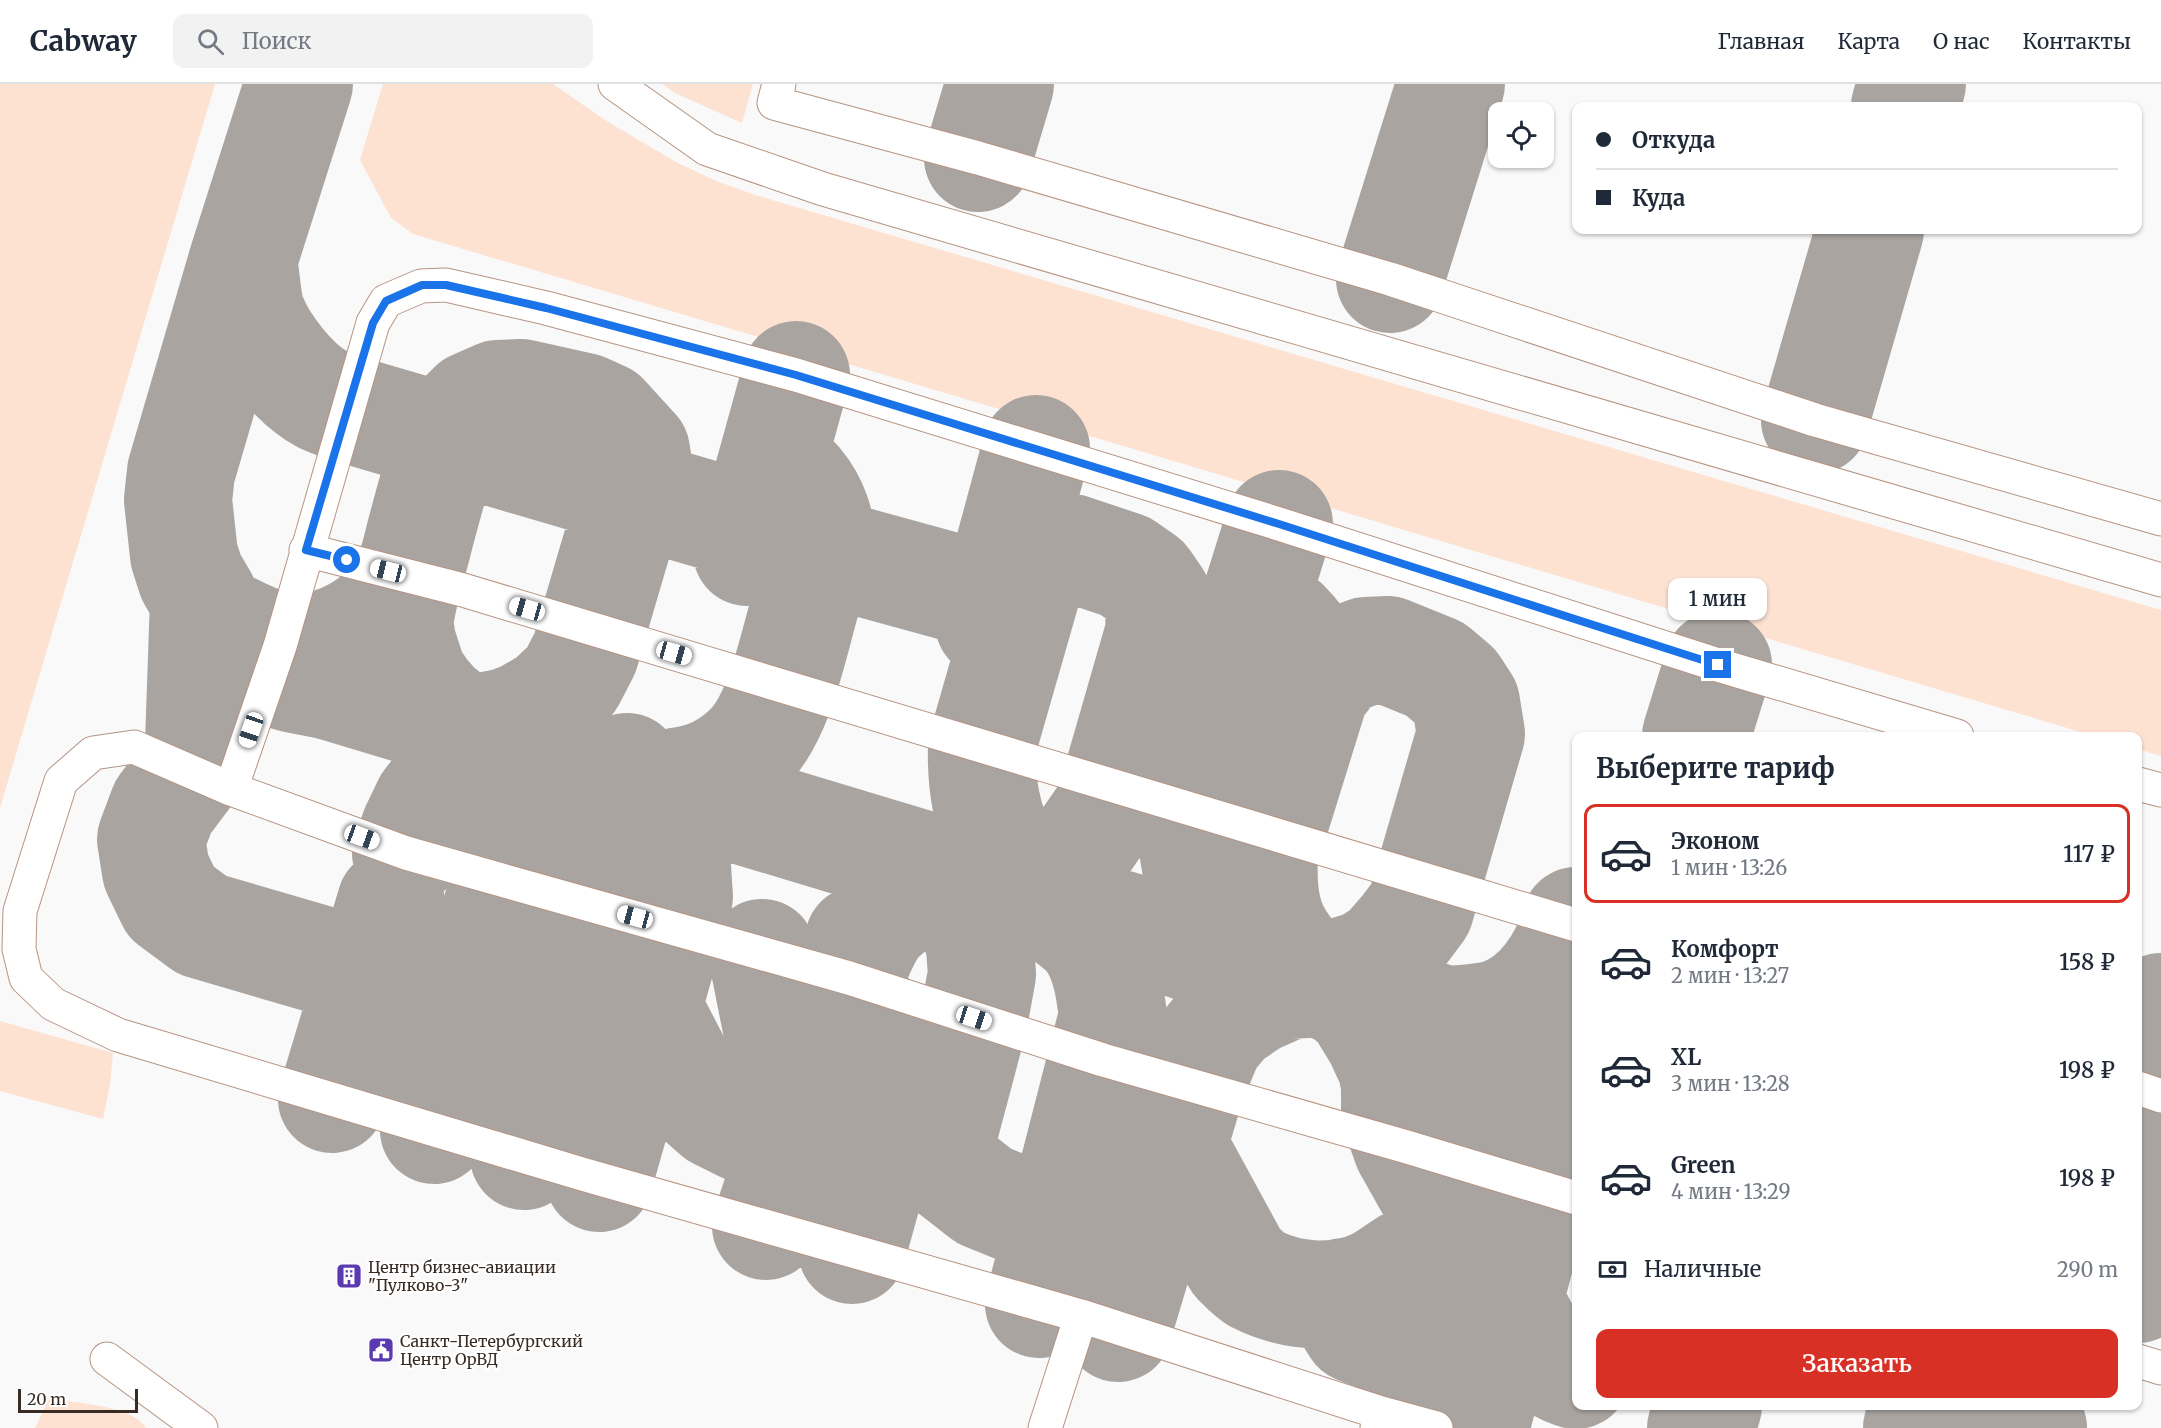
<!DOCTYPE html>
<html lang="ru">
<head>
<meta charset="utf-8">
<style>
	:root { --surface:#fff; --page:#f2f2f3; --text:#1f2937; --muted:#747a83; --line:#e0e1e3; --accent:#d93025 }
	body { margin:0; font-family:Merriweather,serif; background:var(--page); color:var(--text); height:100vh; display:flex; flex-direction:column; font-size:22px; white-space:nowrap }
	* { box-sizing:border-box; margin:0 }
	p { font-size:20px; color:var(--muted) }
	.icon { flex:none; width:33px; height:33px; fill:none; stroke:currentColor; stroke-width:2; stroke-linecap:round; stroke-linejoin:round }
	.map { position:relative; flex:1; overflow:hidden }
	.side { position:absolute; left:1572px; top:648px; width:570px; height:678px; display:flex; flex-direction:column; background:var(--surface); border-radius:12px; box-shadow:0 2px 4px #0004 }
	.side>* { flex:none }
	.top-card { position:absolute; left:1572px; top:18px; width:570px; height:132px; border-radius:12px; box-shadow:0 2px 4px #0004; display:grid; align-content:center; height:132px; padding:0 24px; background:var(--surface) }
	.fabs { position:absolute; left:1488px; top:18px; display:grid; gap:12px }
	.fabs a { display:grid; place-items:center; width:66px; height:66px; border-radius:12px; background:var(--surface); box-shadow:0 2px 4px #0004; font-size:30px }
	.scale { position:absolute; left:18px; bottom:15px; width:120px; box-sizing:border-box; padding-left:6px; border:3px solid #382b23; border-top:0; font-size:16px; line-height:21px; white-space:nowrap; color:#382b23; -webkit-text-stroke:4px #fff; paint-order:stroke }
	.end { position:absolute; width:27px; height:27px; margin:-14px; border:8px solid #1a73e8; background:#fff; box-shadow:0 0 0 3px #fff }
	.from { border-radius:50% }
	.bubble { position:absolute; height:42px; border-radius:12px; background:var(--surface); box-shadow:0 2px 4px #0004; font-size:20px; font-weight:600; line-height:42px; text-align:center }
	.car { position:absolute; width:18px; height:36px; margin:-18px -9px; border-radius:8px; box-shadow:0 0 4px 2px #0007; background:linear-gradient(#fff 24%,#345 0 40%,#fff 0 76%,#345 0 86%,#fff 0) }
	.top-card b { display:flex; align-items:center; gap:21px; height:57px; font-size:22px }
	.top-card b+b { border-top:2px solid var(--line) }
	.top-card i { width:15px; height:15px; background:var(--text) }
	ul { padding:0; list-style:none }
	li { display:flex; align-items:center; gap:18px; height:99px; margin:0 12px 9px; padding:0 12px; border:3px solid transparent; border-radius:12px }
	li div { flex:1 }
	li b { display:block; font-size:22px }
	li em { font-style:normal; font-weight:600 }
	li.active { border-color:var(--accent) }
	li>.icon { width:54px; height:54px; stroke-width:1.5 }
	h2 { padding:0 24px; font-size:27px; line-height:72px }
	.pay { display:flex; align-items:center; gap:15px; height:66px; padding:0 24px; font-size:22px }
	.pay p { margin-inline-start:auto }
	.button { display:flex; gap:12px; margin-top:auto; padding:12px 24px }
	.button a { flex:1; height:69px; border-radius:12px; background:var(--accent); color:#fff; font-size:24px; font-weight:600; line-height:69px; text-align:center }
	header { display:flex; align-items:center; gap:36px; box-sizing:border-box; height:84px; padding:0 30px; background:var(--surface); border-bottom:2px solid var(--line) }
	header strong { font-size:28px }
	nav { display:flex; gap:33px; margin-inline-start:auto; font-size:21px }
	.search { width:420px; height:54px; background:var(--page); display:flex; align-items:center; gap:15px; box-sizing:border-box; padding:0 21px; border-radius:12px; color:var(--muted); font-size:22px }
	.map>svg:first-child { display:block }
</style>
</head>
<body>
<header>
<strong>Cabway</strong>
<div class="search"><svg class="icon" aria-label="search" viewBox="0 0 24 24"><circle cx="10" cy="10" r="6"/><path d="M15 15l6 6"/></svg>Поиск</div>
<nav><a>Главная</a><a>Карта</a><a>О нас</a><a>Контакты</a></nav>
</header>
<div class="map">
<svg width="2161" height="1344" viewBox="0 0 2161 1344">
	<rect width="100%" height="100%" fill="#f9f9f9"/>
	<path fill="#fde2d2" d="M0,0H215L0,724Z
		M383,0H553L608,38L678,79L714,96L752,110L2161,526V672L2138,665V652H2094L413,150L391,134L360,76Z
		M662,0H753L742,39L675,9Z
		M0,937L113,969L110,1001L103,1035L0,1007Z
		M49,1315C74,1319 133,1321 146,1344H35Z"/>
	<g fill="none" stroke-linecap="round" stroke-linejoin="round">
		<path stroke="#a9a4a0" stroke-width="108" d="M1905,22L1912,0
			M978,74L1000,0
			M243,176L299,0
			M1390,195L1451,0
			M1815,336L1870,146
			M747,468L796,291
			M204,515C218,545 238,571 270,587C287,595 315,598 334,603L1129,843L1216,872L1263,880L1321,899L1404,922L1501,956L1576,977
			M989,539L1036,365
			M234,544C248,551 265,559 281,562C331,570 388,538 408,491C414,478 417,462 421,447C429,417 438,386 446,355L455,339L473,321L498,310L521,309L584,323L604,332L636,367L640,392L632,409L585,569L571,596L549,617L525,631L507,638L471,645L453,636L437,623L424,608L413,592L402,558L399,537L408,492
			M1696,652L1718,581
			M627,683C633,689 645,699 654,700C661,702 673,698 681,697C707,694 731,681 749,663C781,630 794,558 807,514C812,499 820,481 821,466C823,441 814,417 798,398
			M406,769L415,744L427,719L444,697L472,680L503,669L527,668L556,671L588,702L606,736L612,757L611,778L524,1072
			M1264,772C1261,831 1273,854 1314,896L1366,880L1385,868L1405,845L1420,825L1471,650L1466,619L1455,602L1435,585L1388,566L1366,567L1338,578L1316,605
			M925,782L957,814L974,839L980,863L982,890L974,934L940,1062
			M968,795C933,805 892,814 871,847C862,862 856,879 849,894L898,1000L952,1087L984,1112L1026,1129L1064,1125L1104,1111L1128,1097
			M990,802L1044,789L1062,778L1085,758L1105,729L1115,702L1160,546L1158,515L1145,496L1125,482L1068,463L1047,467L1034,481L982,662C980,725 997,776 1046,818C1062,832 1083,843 1094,861C1107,883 1110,908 1113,932L1039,1220
			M1215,825L1242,805L1264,772L1316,605C1313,575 1306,560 1285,539
			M494,838L470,868L448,882L422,892L397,896L370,890L202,841L171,818L156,787L151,755L163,723L190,687L199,659L204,515L191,493L184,471L178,416L181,388L243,176C246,191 247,217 252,231C263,260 294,300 322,315C330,319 339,322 348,325L753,444L821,467L996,515
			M762,869L797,1044
			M1261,878C1251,870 1240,863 1232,855C1200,821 1190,769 1190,725L1279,440
			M628,885L685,995L700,1016L717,1031L743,1044L767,1050L798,1047
			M1391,922H1404L1440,944L1457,966L1468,987L1480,1017V1044L1440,1181
			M1445,936C1463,935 1480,934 1497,930C1538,918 1565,876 1576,837
			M2138,1001L2161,923
			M332,1015L391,819
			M1152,1023L1236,1177C1242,1183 1249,1191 1256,1195C1293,1214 1340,1216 1377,1198C1388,1192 1398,1184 1408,1178
			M434,1046C450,990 466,934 482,878C496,832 506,769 539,734C565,706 593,699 629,693L665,738L676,768L679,813L599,1094
			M2138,1065C2142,1083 2150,1101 2161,1115
			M766,1142L849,894L859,856
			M852,1166L911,954
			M2138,1205L2161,1189
			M1510,1216C1525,1248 1539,1281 1576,1291
			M1118,1244L1191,1001L1210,955L1228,934L1253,917L1289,901L1321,899L1343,909L1359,922L1379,955L1391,981L1395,1000V1029L1407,1063L1452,1143L1501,1248L1478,1262L1459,1269L1435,1272L1414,1268L1356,1245L1346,1229L1344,1208
			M2021,1322L2033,1344
			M1475,1344L1539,1103L1548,1077L1573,1039L1576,1037
			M1701,1344L1708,1322
			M1917,1344L1923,1322"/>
		<defs>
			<path id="minor" d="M615,0L707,65L823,105L2161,496
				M779,0L774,19L978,74L1390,195L1815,336L2161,435
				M306,466L463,506L1576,841
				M2138,700L2161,706
				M231,705L280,562L373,239L386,217L421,202L446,201L546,224L796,291L1279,440L1718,581L1957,652
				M2138,1004L2161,1012
				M1081,1232L1381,1329L1377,1344
				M107,1275L201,1344
				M2138,1277L2161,1284
				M1381,1329L1436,1344
				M1045,1344L1081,1232L582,1090L118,951L53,920L26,894L19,865L20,827L61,697L93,669L134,663L231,705L406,769L849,894L1103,976L1407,1063L1576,1114"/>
		</defs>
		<use href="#minor" stroke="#b59482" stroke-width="35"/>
		<use href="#minor" stroke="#fff" stroke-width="33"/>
	</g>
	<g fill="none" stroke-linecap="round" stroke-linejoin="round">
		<path stroke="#1a73e8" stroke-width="8" d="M347,476L306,466L373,239L386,217L422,201H446L546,224L796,291L1279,440L1718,581"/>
	</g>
	<defs>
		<symbol id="building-square" viewBox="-11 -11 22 22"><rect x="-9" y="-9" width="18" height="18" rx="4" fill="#5a39b1" stroke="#fff"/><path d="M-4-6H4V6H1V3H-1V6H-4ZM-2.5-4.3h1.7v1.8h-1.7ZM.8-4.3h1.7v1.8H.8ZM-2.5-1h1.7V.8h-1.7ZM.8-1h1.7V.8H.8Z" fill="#fff"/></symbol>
		<symbol id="civic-square" viewBox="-11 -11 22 22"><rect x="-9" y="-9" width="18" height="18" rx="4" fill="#5a39b1" stroke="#fff"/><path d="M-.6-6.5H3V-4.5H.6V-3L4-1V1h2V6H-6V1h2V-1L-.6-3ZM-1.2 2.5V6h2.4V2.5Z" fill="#fff"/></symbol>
	</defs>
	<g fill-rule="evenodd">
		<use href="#building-square" x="334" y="1177" width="30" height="30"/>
		<use href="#civic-square" x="366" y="1251" width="30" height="30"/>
	</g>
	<g text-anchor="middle" stroke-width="4.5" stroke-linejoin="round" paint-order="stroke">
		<g font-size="16" fill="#382b23" stroke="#fff" text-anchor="start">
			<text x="368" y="1189">Центр бизнес-авиации<tspan x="368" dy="18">"Пулково-3"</tspan></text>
			<text x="400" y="1263">Санкт-Петербургский<tspan x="400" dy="18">Центр ОрВД</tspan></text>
		</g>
	</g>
</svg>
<div class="fabs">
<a><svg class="icon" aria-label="locate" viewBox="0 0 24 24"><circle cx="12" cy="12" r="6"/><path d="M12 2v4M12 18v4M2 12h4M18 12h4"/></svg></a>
</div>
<div class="scale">20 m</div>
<i class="end from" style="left:347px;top:476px"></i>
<i class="end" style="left:1718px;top:581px"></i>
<div class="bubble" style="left:1668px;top:494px;width:99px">1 мин</div>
<i class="car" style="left:388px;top:487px;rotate:284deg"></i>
<i class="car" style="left:527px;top:525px;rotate:286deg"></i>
<i class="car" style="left:674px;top:569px;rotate:106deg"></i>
<i class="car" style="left:251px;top:646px;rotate:199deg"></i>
<i class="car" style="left:362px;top:753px;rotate:110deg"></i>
<i class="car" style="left:635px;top:833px;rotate:285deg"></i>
<i class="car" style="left:974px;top:934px;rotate:108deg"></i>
<div class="top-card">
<b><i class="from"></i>Откуда</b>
<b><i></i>Куда</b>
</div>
<section class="side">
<h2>Выберите тариф</h2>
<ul>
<li class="active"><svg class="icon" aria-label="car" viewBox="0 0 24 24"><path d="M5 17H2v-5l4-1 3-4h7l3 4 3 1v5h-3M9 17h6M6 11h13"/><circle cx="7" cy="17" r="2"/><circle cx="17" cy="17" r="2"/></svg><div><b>Эконом</b><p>1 мин · 13:26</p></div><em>117 ₽</em></li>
<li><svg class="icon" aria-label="car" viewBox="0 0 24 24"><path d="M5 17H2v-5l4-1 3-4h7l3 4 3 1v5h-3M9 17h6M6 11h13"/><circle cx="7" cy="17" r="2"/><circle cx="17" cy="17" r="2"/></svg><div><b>Комфорт</b><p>2 мин · 13:27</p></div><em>158 ₽</em></li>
<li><svg class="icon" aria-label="car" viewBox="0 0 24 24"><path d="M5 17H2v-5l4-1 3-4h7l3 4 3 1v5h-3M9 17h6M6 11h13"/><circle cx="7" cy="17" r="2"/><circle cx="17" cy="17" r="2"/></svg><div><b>XL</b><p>3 мин · 13:28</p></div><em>198 ₽</em></li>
<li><svg class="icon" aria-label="car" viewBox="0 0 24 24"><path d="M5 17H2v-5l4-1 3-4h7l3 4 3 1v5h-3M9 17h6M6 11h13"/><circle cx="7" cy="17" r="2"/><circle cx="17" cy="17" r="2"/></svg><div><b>Green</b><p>4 мин · 13:29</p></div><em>198 ₽</em></li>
</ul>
<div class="pay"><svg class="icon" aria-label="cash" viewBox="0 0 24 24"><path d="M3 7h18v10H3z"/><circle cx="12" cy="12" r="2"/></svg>Наличные<p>290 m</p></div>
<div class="button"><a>Заказать</a></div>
</section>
</div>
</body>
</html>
